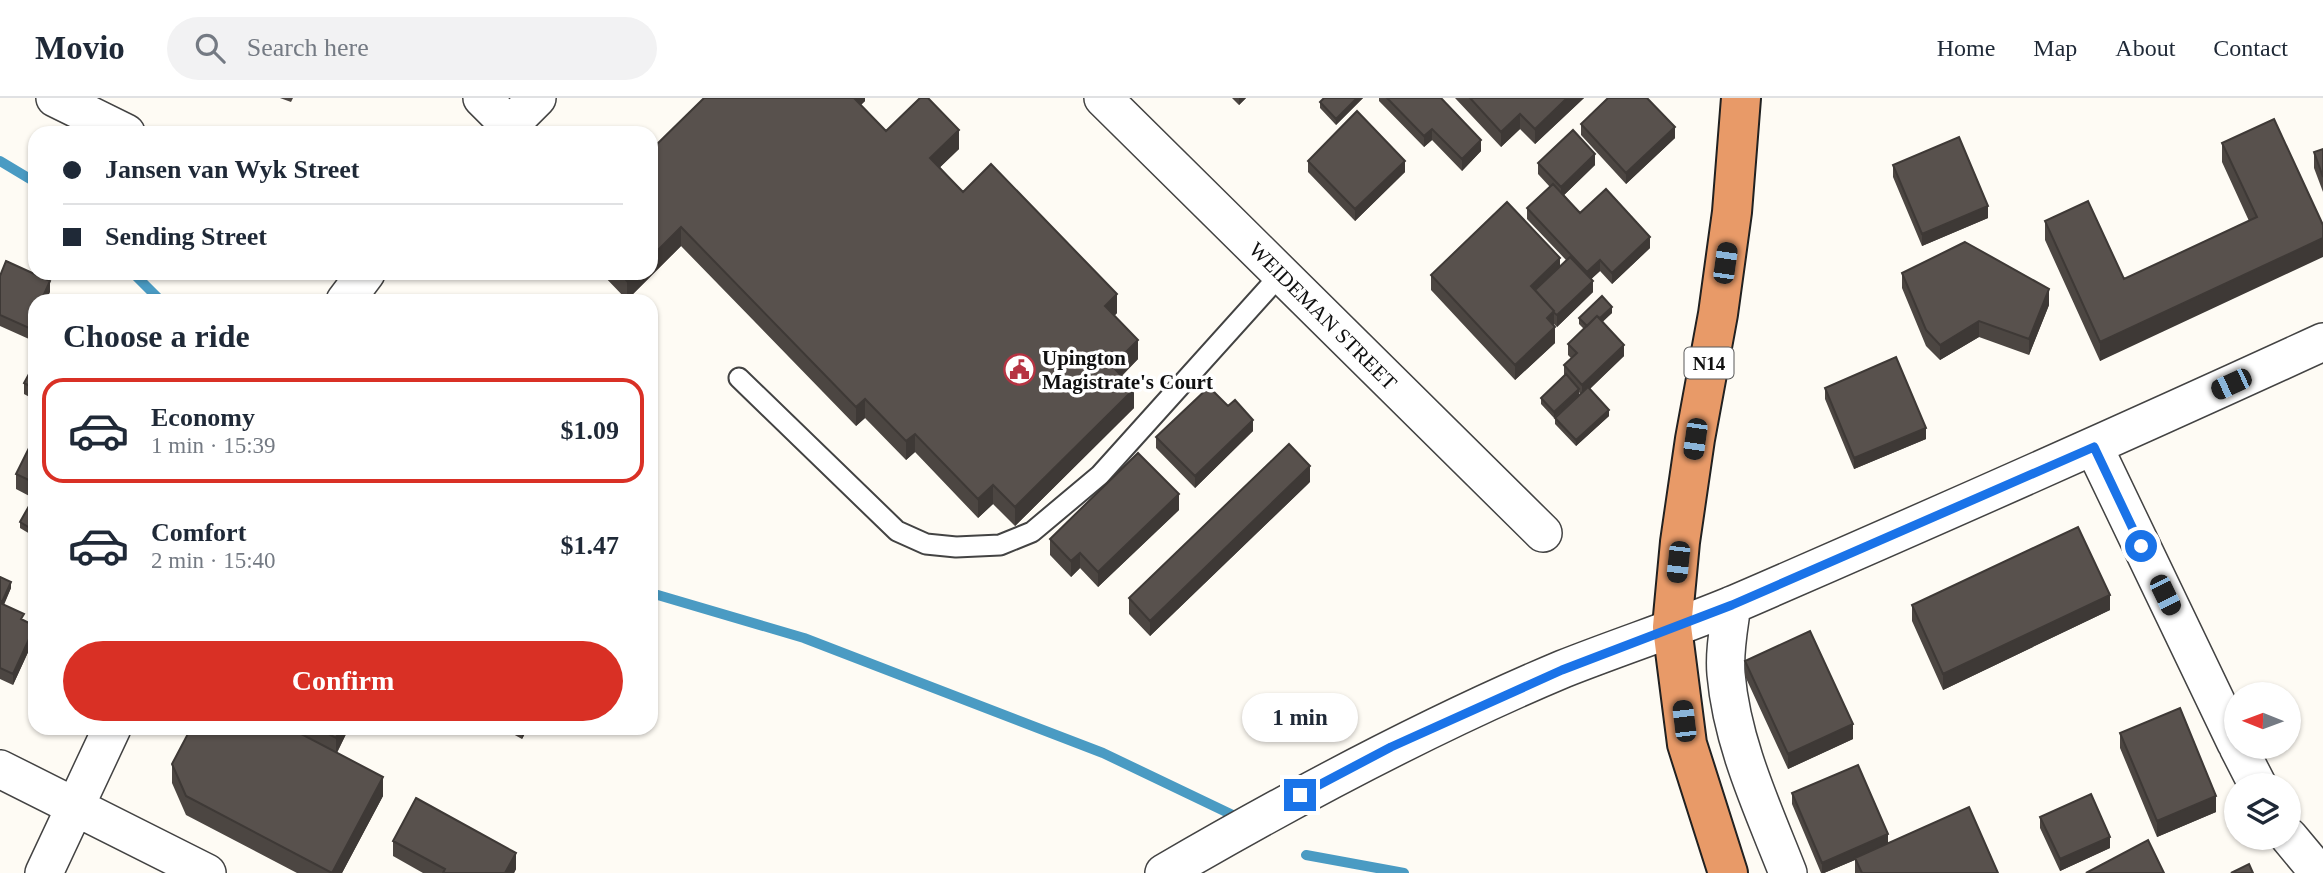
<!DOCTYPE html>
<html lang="en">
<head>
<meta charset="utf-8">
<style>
	:root { --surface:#fff; --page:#f2f2f3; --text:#1f2937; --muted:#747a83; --line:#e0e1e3; --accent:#d93025 }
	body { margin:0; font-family:Georgia,serif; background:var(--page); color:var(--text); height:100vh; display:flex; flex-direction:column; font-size:26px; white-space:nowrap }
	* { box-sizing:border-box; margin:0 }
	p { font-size:23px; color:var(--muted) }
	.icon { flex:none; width:38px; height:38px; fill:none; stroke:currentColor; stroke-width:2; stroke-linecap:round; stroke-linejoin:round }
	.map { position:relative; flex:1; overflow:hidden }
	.drawer { position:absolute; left:28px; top:196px; width:630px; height:441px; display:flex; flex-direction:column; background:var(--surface); border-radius:21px; box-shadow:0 2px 5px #0004 }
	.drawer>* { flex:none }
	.banner { position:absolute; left:28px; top:28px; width:630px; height:154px; border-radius:21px; box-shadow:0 2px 5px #0004; display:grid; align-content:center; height:154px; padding:0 35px; background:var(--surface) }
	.needle { width:46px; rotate:271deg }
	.tools { position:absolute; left:2224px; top:584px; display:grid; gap:14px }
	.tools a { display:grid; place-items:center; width:77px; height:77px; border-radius:50%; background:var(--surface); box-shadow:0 2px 5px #0004; font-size:35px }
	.end { position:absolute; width:32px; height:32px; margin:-16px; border:9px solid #1a73e8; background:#fff; box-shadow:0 0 0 4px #fff }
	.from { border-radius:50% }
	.bubble { position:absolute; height:49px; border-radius:24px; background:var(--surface); box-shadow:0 2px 5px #0004; font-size:23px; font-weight:700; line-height:49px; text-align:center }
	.car { position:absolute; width:21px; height:42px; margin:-21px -10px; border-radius:9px; box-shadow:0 0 5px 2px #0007; background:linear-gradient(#222 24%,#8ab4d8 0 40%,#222 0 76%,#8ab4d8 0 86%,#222 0) }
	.banner b { display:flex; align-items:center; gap:24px; height:66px; font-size:26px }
	.banner b+b { border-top:2px solid var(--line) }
	.banner i { width:18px; height:18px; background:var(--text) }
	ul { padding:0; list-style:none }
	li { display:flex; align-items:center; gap:21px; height:105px; margin:0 14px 10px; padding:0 21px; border:4px solid transparent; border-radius:21px }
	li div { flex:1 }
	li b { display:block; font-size:26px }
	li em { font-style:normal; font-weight:700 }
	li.active { border-color:var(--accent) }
	li>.icon { width:63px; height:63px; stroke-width:1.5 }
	h2 { padding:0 35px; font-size:32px; line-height:84px }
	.action { display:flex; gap:14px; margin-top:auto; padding:14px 35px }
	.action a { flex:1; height:80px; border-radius:42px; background:var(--accent); color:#fff; font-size:28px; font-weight:700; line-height:80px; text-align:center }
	header { display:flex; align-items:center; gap:42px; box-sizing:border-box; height:98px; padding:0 35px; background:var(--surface); border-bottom:2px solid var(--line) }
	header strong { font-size:33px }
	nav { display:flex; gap:38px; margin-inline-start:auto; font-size:24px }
	.search { width:490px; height:63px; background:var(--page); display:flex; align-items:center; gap:18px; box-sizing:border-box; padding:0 24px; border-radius:38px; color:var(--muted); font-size:26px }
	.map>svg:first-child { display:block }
</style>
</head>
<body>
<header>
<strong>Movio</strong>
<div class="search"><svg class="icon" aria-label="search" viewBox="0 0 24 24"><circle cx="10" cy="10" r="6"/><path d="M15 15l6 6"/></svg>Search here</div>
<nav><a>Home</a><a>Map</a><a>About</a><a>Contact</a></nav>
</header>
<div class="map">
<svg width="2323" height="775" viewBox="0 0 2323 775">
	<rect width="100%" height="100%" fill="#fefbf4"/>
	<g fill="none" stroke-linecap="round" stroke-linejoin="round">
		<path stroke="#4a9bc3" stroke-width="10" d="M0,63L35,84
			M133,175L161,203
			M651,495L804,540L1103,655L1241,721
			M1306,757L1404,775"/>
		<defs>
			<path id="lane" d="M739,280L897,433L926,446L956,449L1000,447L1032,434L1100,377L1281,176"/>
			<path id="street" d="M55,0L126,35
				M482,0L510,28
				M1103,0L1543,435
				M502,35L537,0
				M345,203L366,175
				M2094,349L2236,645
				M1732,507C1729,529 1724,553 1726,576C1732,646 1763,711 1788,775
				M2238,649L2258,688
				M0,671L207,775
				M2289,739L2319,775
				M44,775L112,630
				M1164,775C1293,700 1425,629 1563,571C1621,548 1680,529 1737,505C1933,420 2129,333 2323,244"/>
			<path id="highway" d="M1728,775L1687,646L1672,529L1680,444L1695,341L1718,216L1732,114L1741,0"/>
		</defs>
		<use href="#lane" stroke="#434343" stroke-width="23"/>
		<use href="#street" stroke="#434343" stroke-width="40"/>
		<use href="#highway" stroke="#212121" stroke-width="42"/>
		<use href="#lane" stroke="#fff" stroke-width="19"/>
		<use href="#street" stroke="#fff" stroke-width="37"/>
		<use href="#highway" stroke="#e89a68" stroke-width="38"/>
	</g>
	<path fill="#4c4642" d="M280,0H293L291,4Z
		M704,0H865V3L861,7L886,33L959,51L940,69L963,94L1117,215L1114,218L1138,261L1122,278L1134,310L1015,428L993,406L978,420L915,354L906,362L865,320L856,328L681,148L627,202L601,175H651Z
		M1232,0H1246L1239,7Z
		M1324,0H1363L1336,27L1320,10V4Z
		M1379,0H1441L1481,53L1462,73L1432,42L1424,49L1379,3Z
		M1455,0H1584L1535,46L1520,31L1501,49Z
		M1581,26L1675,40L1626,86L1581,37Z
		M2222,45L2323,127L2100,263L2045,142V123L2124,181L2249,123L2222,64Z
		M2323,51V94L2314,70V54Z
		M1308,63L1405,74L1355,123L1308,74Z
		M1538,65L1595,67L1564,97L1580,115L1650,150L1612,186L1600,173L1591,181L1593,194L1557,229L1554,226L1555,245L1515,282L1431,192V177L1560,168L1566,162L1527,121V110L1550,89L1538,76Z
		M1893,67L1988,120L1922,148L1893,79Z
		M1902,175L2049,207L2029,257L1979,239L1940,262L1926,248L1902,190Z
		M0,178L50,194L35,203V229L29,241L0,228Z
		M1612,215L1602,223L1624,258L1590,291L1609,318L1576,348L1555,326V320L1580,296L1579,294V297L1554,320L1541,306V300L1564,279V267L1571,260L1568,257V246L1584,231L1579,226V220Z
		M35,265V302L24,296V285Z
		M1825,290L1926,341L1854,371L1825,301Z
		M1253,333L1195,390L1156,350V339Z
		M35,338V401L16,391V376Z
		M1310,384L1150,538L1129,516V500Z
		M35,411V439L20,430V424Z
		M1179,412L1098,489L1080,470L1071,479L1050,457V441Z
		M0,479L11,490L4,507L24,523L35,539L13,587L0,581Z
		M1912,507L2110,512L1943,592L1912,523Z
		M1745,563L1853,641L1788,671L1745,578Z
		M191,630H349L337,655L383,698L342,775H297L186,717L172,685V666Z
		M502,630H528L522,641Z
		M2120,635L2216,714L2157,739L2120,650Z
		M1792,695L1888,746L1998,775H1855V762L1824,775H1821L1792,706Z
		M2040,719L2110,750L2060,773L2040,730Z
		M393,743L516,771L514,775H423L393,758Z"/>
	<path fill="#3e3936" d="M851,0H865V3L851,16Z
		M1239,0H1246L1239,7Z
		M1357,0H1363L1336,27V21Z
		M1567,0H1584L1535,46V31Z
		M1520,16V31L1501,49V34Z
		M1675,29V40L1626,86V75Z
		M1432,31V42L1424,49V38Z
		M959,32V51L930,79V60Z
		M1481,42V53L1462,73V61Z
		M1595,56V67L1561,100V89Z
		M1405,63V74L1355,123V111Z
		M1988,108V120L1922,148V136Z
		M681,129V148L627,202V183L635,175H651V159Z
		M1650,139V150L1612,186V175Z
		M2323,140V159L2100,263V244Z
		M1560,160V176L1537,197L1531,188Z
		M1600,162V173L1587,185V174Z
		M50,183V194L46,203H41Z
		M1593,183V194L1557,229V217Z
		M2049,191V207L2029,257V241Z
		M1117,196V215L1105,227V208Z
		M1612,209V215L1589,237V231Z
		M1554,213V229L1547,220Z
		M35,218V229L29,241V230Z
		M1979,223V239L1940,262V247Z
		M1555,229V245L1515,282V267Z
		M1138,242V261L1112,287V268Z
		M1624,247V258L1582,298V287Z
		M1134,291V310L1015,428V409Z
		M1579,291V297L1554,320V314Z
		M865,301V320L856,328V309Z
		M1609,312V318L1576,348V342Z
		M1253,322V333L1195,390V378Z
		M1926,330V341L1854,371V360Z
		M915,336V354L906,362V343Z
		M1310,368V384L1150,538V523Z
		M993,387V406L978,420V401Z
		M1179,396V412L1098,489V474Z
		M1080,455V470L1071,479V463Z
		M11,484V490L2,510V504Z
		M2110,497V512L1943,592V576Z
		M35,528V539L13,587V576Z
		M1853,626V641L1788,671V656Z
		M341,630H349L336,656V640Z
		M522,630H528L522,641Z
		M383,679V698L342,775H332Z
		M2216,698V714L2157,739V723Z
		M1888,736V748L1824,775H1822V765Z
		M2110,739V750L2060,773V761Z
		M516,755V771L514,775H505Z"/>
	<path fill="#58514d" stroke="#3e3936" stroke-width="2" d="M704,0H854L886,33L920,0H928L959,32L930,60L963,94L991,66L1117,196L1105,208L1138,242L1112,268L1134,291L1015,409L993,387L978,401L915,336L906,343L865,301L856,309L681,129L651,159V52Z
		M1324,0H1357L1336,21L1320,4Z
		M1387,0H1441L1481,42L1462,61L1432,31L1424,38Z
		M1470,0H1567L1535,31L1520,16L1501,34Z
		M1608,0H1647L1675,29L1626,75L1581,26Z
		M1357,13L1405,63L1355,111L1308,63Z
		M2274,21L2323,127V140L2100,244L2045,123L2088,103L2124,181L2257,119L2222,45Z
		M1573,32L1595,56L1561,89L1538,65Z
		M1959,39L1988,108L1922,136L1893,67Z
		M2323,51V79L2314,54Z
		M1553,86L1580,115L1606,91L1650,139L1612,175L1600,162L1587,174L1527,110Z
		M1507,104L1560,160L1531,188L1554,213L1547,220L1555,229L1515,267L1431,177Z
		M1965,144L2049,191L2029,241L1979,223L1940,247L1926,232L1902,175Z
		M1570,159L1593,183L1557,217L1553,214L1554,213L1535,192Z
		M6,163L50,183L41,203H35V218L29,230L0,217V178Z
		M620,175H635L627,183Z
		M1602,198L1612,209L1600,220L1597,218L1587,228L1579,220Z
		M1597,218L1624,247L1582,287L1564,267L1577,255L1568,246Z
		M1896,259L1926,330L1854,360L1825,290Z
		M35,265V291L24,285Z
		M1566,276L1579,291L1554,314L1541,300Z
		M1209,289L1228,308L1235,302L1253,322L1195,378L1156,339Z
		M1588,289L1609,312L1576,342L1555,320Z
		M35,338V385L16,376Z
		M1289,346L1310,368L1150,523L1129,500Z
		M1138,355L1179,396L1098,474L1080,455L1071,463L1050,441Z
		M29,408L35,411V433L20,424Z
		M2078,429L2110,497L1943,576L1912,507Z
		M0,479L11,484L2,504L0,502Z
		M0,505L24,516L21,521L35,528L13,576L0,570Z
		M1810,533L1853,626L1788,656L1745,563Z
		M2180,610L2216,698L2157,723L2120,635Z
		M191,630H290L383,679L332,775L186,698L172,666Z
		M317,630H341L336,640Z
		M1858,667L1888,736L1822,765L1792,695Z
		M2091,696L2110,739L2060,761L2040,719Z
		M416,700L516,755L505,775H443L445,771L393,743Z
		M1969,709L1998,775H1862L1855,760Z
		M2148,742L2164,775H2086Z
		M2249,766L2253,775H2231Z"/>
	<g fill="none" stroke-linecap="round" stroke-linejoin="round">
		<path stroke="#1a73e8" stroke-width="9" d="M1300,697L1391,649L1562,572L1732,507L2094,349L2141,448"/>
	</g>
	<defs>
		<symbol id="civic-ring" viewBox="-11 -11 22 22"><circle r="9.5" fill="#fff" stroke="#b63342" stroke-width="1.5"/><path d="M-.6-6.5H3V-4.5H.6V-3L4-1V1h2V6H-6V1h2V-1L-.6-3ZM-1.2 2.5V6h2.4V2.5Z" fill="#b63342"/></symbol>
	</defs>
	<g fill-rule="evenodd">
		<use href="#civic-ring" x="1002" y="254" width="35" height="35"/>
	</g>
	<g text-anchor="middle" stroke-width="7" stroke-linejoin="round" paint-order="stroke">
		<rect fill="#fff" stroke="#585858" stroke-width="2" x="1684.5" y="249.5" width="49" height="31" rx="5"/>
		<g font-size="19" font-weight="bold" fill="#101010">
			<text x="1709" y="272">N14</text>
		</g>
		<g font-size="21" fill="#101010" stroke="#fff">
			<text transform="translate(1323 218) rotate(45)" y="7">WEIDEMAN STREET</text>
		</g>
		<g font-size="21" font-weight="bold" fill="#101010" stroke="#fff" text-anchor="start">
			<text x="1042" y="267">Upington<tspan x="1042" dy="24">Magistrate's Court</tspan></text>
		</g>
	</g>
</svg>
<div class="tools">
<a><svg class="needle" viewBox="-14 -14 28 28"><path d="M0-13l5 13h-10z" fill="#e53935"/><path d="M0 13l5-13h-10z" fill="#747a83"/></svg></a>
<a><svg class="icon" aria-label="layers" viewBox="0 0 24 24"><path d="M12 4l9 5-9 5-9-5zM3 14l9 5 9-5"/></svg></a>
</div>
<i class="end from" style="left:2141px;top:448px"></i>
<i class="end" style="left:1300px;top:697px"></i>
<div class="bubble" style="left:1242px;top:595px;width:116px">1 min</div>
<i class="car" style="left:1725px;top:165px;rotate:8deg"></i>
<i class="car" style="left:2231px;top:286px;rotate:245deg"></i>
<i class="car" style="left:1695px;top:341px;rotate:188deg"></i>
<i class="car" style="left:1678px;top:464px;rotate:186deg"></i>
<i class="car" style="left:2165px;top:497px;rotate:154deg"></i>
<i class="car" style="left:1684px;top:623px;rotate:353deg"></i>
<div class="banner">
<b><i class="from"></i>Jansen van Wyk Street</b>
<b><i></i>Sending Street</b>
</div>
<section class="drawer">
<h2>Choose a ride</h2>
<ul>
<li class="active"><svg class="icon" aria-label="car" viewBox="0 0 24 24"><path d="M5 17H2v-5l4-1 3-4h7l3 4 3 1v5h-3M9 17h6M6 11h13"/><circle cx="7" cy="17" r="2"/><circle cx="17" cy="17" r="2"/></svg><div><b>Economy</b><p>1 min · 15:39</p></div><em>$1.09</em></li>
<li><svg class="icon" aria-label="car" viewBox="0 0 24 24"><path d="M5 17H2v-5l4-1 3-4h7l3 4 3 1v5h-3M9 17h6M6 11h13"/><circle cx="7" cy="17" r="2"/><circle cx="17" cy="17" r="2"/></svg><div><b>Comfort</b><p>2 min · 15:40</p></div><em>$1.47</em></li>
</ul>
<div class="action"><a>Confirm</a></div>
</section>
</div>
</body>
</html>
